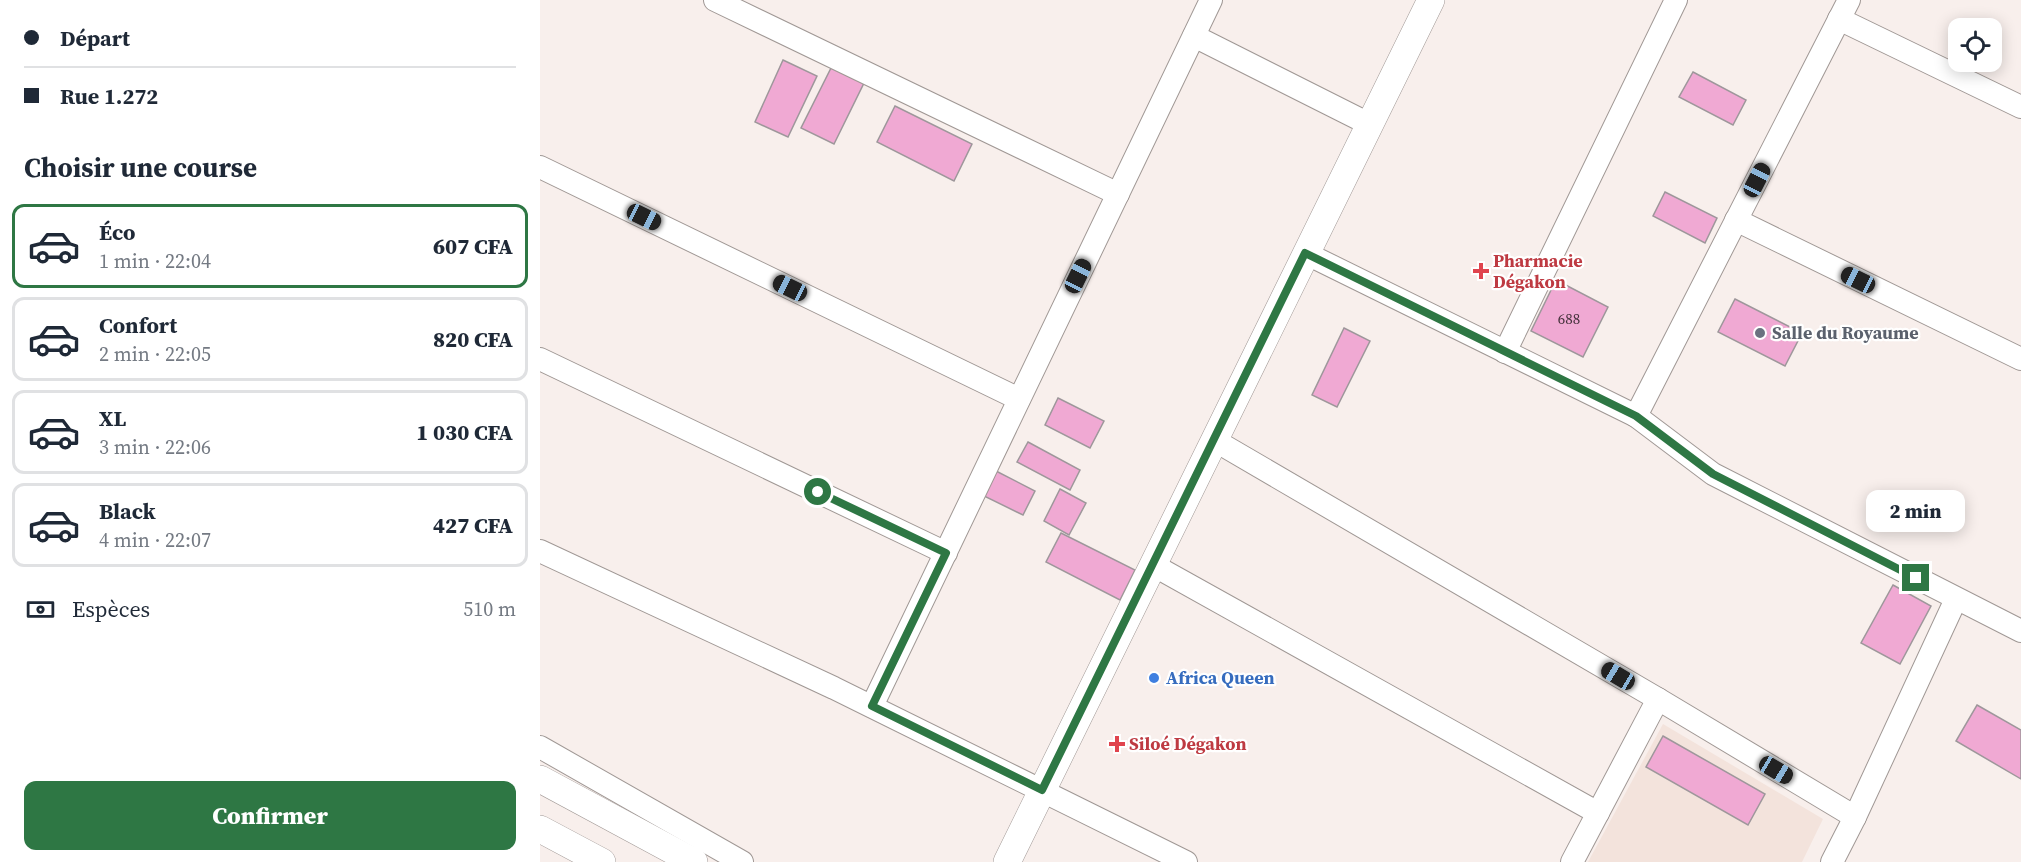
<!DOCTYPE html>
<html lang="fr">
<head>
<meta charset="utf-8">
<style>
	body { margin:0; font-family:"Source Serif 4",serif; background:#f2f2f3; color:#1f2937; height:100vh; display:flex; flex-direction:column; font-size:22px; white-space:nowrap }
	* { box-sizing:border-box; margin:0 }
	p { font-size:20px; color:#747a83 }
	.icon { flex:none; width:33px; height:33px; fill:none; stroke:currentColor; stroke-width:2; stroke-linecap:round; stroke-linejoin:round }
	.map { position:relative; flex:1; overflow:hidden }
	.sheet { display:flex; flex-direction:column; background:#fff; width:540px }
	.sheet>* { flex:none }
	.guide { display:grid; align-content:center; height:132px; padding:0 24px; background:#fff }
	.tools { position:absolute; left:1408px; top:18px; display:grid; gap:12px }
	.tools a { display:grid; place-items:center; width:54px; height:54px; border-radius:12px; background:#fff; box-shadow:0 3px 15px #0003; font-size:30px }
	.end { position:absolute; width:27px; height:27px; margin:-14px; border:8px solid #2e7744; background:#fff; box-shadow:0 0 0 3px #fff }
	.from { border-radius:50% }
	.bubble { position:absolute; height:42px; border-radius:12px; background:#fff; box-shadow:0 3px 15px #0003; font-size:20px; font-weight:800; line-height:42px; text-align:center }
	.car { position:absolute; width:18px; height:36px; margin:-18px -9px; border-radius:8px; box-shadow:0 0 4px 2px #0007; background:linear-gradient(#222 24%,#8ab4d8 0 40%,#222 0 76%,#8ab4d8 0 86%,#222 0) }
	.guide b { display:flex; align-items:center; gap:21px; height:57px; font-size:22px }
	.guide b+b { border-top:2px solid #e0e1e3 }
	.guide i { width:15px; height:15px; background:#1f2937 }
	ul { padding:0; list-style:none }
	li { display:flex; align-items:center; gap:18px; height:84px; margin:0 12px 9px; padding:0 12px; border:3px solid #e0e1e3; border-radius:12px }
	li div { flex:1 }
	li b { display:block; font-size:22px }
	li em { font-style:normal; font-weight:800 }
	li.selected { border-color:#2e7744 }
	li>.icon { width:54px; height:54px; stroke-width:1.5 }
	h2 { padding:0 24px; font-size:27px; line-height:72px }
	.pay { display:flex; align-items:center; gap:15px; height:66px; padding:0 24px; font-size:22px }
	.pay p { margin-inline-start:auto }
	.button { display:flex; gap:12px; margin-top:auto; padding:12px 24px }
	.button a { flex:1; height:69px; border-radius:12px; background:#2e7744; color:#fff; font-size:24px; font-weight:800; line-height:69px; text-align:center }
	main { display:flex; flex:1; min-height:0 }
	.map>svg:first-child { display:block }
	.built { fill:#f3e3dc }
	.building { fill:#f0a9d3; stroke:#9e979b; stroke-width:1.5 }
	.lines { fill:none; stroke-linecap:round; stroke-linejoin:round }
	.minor-casing { stroke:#a09895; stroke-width:24 }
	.tertiary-casing { stroke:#a09895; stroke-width:28 }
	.minor { stroke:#fff; stroke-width:22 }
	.tertiary { stroke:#fff; stroke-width:27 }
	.route { stroke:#2e7744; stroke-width:8 }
	.health-dot { fill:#e0444e; stroke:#fff; stroke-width:2 }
	.worship-dot { fill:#6b7280; stroke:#fff; stroke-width:2 }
	.shop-dot { fill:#3f7fe0; stroke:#fff; stroke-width:2 }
	.labels { text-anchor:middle; stroke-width:4.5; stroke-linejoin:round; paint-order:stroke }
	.number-label { font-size:15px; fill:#46323c }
	.health-label { font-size:18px; font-weight:bold; fill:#be3a42; stroke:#fff; text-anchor:start }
	.worship-label { font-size:18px; font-weight:bold; fill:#5b616d; stroke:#fff; text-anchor:start }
	.shop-label { font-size:18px; font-weight:bold; fill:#366cbe; stroke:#fff; text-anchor:start }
</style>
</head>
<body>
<main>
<section class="sheet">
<div class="guide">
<b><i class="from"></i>Départ</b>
<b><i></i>Rue 1.272</b>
</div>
<h2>Choisir une course</h2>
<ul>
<li class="selected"><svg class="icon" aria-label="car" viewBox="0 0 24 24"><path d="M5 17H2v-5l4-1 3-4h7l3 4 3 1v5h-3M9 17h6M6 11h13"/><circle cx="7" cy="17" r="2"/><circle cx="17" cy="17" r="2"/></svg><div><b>Éco</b><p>1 min · 22:04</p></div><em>607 CFA</em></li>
<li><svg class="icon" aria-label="car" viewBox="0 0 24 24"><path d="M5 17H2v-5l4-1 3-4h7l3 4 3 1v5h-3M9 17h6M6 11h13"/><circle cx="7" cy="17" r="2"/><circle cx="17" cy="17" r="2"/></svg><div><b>Confort</b><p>2 min · 22:05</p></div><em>820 CFA</em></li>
<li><svg class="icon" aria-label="car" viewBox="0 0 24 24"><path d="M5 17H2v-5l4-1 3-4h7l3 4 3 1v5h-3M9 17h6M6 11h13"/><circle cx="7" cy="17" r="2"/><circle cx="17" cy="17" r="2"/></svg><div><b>XL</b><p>3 min · 22:06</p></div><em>1 030 CFA</em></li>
<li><svg class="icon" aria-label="car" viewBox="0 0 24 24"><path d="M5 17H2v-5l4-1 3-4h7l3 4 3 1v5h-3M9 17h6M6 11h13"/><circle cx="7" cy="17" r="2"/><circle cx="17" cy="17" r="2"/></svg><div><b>Black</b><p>4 min · 22:07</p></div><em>427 CFA</em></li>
</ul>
<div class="pay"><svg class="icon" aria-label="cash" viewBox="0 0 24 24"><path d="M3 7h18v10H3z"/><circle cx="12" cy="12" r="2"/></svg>Espèces<p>510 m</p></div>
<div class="button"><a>Confirmer</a></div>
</section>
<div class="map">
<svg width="1481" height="862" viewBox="0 0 1481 862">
	<rect width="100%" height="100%" fill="#f8efec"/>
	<path class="built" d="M1123,724l160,95 -21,43h-214z"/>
	<g class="building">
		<path d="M243,60l34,16 -29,61 -33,-15z"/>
		<path d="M292,66l32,17 -30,61 -33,-16z"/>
		<path d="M1153,72l53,28 -13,25 -54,-28z"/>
		<path d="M355,106l77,38 -18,37 -77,-39z"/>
		<path d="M1125,192l52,26 -12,25 -52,-27z"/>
		<path d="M1016,280l52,27 -25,50 -52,-26z"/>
		<path d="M1195,299l67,34 -17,33 -67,-34z"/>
		<path d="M804,328l26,13 -33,66 -25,-12z"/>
		<path d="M518,398l46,23 -14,27 -45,-23z"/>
		<path d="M488,442l52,28 -10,20 -53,-28z"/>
		<path d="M456,471l39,20 -12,24 -39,-19z"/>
		<path d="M520,489l26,14 -17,32 -25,-14z"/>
		<path d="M521,533l74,37 -15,30 -74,-38z"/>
		<path d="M1353,585l38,21 -31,58 -39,-21z"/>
		<path d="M1437,705l44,25v49l-65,-38z"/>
		<path d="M1123,736l102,58 -17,31 -102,-58z"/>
	</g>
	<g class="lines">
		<defs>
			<g id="minor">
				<path d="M175,0l403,194"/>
				<path d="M1299,19l182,88"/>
				<path d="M654,36l175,88"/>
				<path d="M0,167l479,232"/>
				<path d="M1196,220l285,139"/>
				<path d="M765,253l331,163 77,58 308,157"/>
				<path d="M965,352l171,-352"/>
				<path d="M0,359l406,194"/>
				<path d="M1096,416l213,-416"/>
				<path d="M674,440l444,259 197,118"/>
				<path d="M0,551l294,137 352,174"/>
				<path d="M613,565l445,248"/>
				<path d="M332,706l339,-706"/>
				<path d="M0,747l202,115"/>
				<path d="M1032,862l86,-163"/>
				<path d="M1292,862l23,-45 101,-218"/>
			</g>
			<g id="tertiary">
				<path d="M0,779l154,83"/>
				<path d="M0,829l62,33"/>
				<path d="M467,862l424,-862"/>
			</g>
		</defs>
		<use href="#minor" class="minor-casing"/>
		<use href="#tertiary" class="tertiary-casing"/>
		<use href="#minor" class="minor"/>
		<use href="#tertiary" class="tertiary"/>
	</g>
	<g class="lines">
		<path class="route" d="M278,492l128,61 -74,153 170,84 263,-537 331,163 77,58 203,104"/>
	</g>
	<g class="health-dot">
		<path d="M938 262h6v6h6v6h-6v6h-6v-6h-6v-6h6z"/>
		<path d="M574 735h6v6h6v6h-6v6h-6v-6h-6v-6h6z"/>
	</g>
	<circle class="worship-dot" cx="1220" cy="333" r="6"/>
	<circle class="shop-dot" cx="614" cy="678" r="6"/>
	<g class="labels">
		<g class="number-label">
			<text x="1029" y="324">688</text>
		</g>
		<g class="health-label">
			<text x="953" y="267">Pharmacie<tspan x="953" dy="21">Dégakon</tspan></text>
			<text x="589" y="750">Siloé Dégakon</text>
		</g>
		<g class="worship-label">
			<text x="1232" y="339">Salle du Royaume</text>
		</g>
		<g class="shop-label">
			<text x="626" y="684">Africa Queen</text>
		</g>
	</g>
</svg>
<div class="tools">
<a><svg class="icon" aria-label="locate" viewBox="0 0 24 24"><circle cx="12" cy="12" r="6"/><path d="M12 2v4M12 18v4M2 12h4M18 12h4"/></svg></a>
</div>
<i class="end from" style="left:278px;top:492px"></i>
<i class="end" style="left:1376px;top:578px"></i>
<div class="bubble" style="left:1326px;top:490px;width:99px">2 min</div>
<i class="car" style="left:1217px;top:180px;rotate:27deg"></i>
<i class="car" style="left:104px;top:217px;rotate:116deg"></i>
<i class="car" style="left:538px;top:276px;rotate:26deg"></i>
<i class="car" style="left:1318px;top:280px;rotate:296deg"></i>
<i class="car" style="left:250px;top:288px;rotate:296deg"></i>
<i class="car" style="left:1078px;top:676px;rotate:301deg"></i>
<i class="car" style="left:1236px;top:770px;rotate:121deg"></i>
</div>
</main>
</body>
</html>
